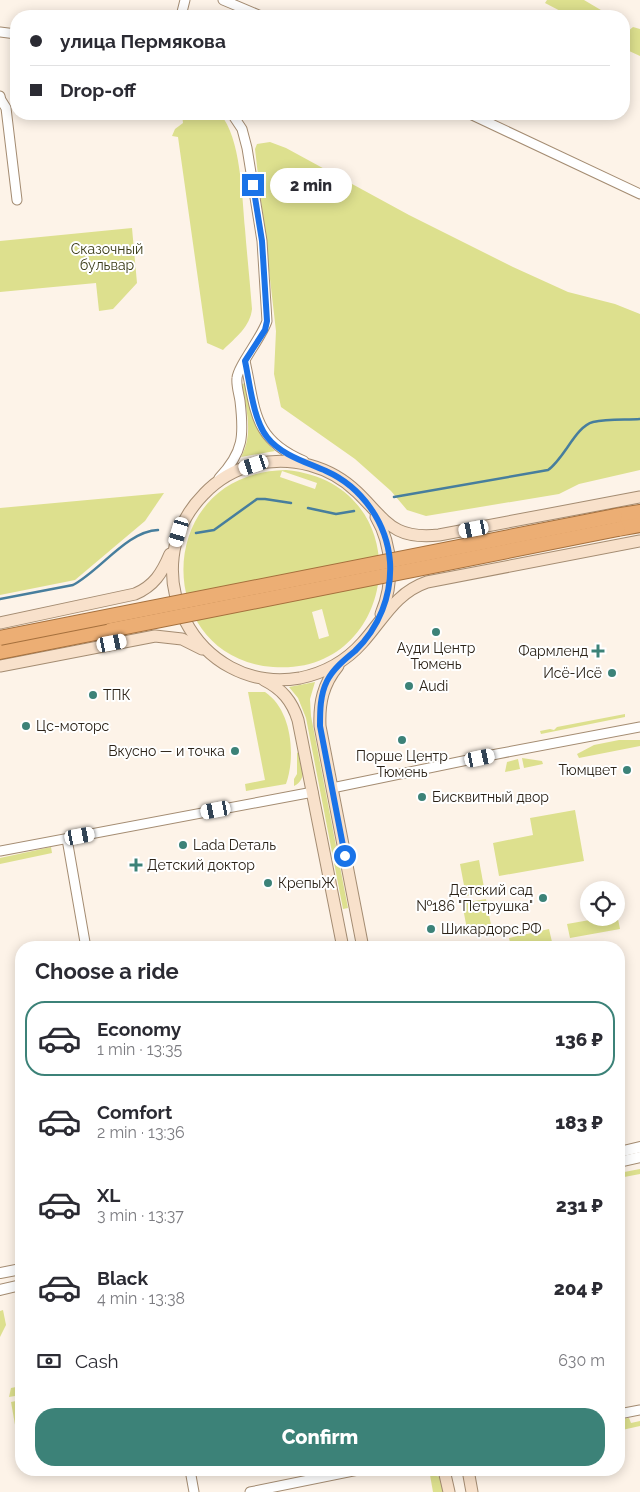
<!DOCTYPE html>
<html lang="en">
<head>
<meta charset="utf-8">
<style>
	body { margin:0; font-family:Raleway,sans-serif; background:#f2f2f3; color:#2b2b33; height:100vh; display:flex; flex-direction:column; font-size:19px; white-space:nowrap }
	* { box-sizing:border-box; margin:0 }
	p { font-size:16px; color:#7c7c81 }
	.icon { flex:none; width:28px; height:28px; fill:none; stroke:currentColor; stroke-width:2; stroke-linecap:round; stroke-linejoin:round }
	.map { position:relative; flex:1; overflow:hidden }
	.panel { position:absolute; left:15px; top:941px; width:610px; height:535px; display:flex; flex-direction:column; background:#fff; border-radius:20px; box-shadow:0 2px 12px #0003 }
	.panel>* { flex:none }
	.guide { position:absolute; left:10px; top:10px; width:620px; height:110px; border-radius:20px; box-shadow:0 2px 12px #0003; display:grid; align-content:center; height:110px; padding:0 20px; background:#fff }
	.tools { position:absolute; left:580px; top:881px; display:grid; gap:10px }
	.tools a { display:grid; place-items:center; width:45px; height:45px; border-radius:50%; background:#fff; box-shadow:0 2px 12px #0003; font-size:25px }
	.end { position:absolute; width:22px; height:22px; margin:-11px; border:6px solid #1a73e8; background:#fff; box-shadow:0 0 0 2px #fff }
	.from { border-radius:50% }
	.bubble { position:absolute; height:35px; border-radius:18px; background:#fff; box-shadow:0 2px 12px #0003; font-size:16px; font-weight:800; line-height:35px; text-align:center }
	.car { position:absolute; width:15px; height:30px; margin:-15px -8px; border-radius:6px; box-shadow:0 0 4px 1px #0007; background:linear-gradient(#fff 24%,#345 0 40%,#fff 0 76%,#345 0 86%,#fff 0) }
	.guide b { display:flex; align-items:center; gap:18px; height:48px; font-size:19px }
	.guide b+b { border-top:1px solid #e1e1e2 }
	.guide i { width:12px; height:12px; background:#2b2b33 }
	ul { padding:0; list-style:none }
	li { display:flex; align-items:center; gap:15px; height:75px; margin:0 10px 8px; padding:0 10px; border:2px solid transparent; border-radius:20px }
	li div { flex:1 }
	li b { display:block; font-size:19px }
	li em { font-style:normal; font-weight:800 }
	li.selected { border-color:#3c8278 }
	li>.icon { width:45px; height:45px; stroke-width:1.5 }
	h2 { padding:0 20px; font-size:22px; line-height:60px }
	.pay { display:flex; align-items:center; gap:12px; height:55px; padding:0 20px; font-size:19px }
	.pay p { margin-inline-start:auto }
	.cta { display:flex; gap:10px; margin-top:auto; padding:10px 20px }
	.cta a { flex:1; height:58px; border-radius:20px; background:#3c8278; color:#fff; font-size:20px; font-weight:800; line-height:58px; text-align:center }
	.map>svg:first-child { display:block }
	.green { fill:#dde08e; fill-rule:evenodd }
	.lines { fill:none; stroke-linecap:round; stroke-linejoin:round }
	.stream { stroke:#477e9d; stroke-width:2.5 }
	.minor-casing { stroke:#a48c72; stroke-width:11 }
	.tertiary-casing { stroke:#a48c72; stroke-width:12 }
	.secondary-casing { stroke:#a48c72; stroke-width:13 }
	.trunk-casing { stroke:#a5703d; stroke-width:16 }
	.minor { stroke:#fff; stroke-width:9 }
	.tertiary { stroke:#fff; stroke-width:10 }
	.secondary { stroke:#f8e1cb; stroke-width:11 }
	.trunk { stroke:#ecae74; stroke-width:14 }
	.trunk-bridge-casing { stroke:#a5703d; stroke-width:16; stroke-linecap:butt }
	.trunk-bridge { stroke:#ecae74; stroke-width:14 }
	.route { stroke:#1a73e8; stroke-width:6 }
	.poi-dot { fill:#3c8278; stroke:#fff; stroke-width:2 }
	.labels { text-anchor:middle; stroke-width:4; stroke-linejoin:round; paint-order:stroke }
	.park-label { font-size:14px; fill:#3a3b17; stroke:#fff }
	.poi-label { font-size:14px; fill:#2b2217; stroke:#fff; text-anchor:start }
</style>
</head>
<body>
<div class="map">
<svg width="640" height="1492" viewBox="0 0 640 1492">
	<rect width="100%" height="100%" fill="#fdf3e8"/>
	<g class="green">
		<path d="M547,0h37l27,16h-41l-25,-13z"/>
		<path d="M633,27l7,2v27l-13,-6v-4l-3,-2v-13l3,1z"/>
		<path d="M182,114h38c21,23 22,83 25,115 2,26 5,53 7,80 -2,18 -16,28 -29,41l-16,-7 -29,-206 -6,-1 3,-7 8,-6z"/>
		<path d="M270,142l16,6 123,67 104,52 55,25 47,12 25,10v156l-61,14 -20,10 -133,22 -19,-6 -16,-19 -36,-32 -74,-52 -7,-33 2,-43 -21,-182 2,-5z"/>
		<path d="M132,228l5,55 -24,26 -14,2 -3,-28 -96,9v-51z"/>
		<path d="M245,383c6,29 7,47 30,68l-34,6c13,-24 5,-48 1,-73z"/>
		<path d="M286,470c137,13 115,207 -13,197 -122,-9 -121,-195 13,-197zM282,471l35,12 -2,6 -35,-12zM322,609l7,27 -10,3 -7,-27z"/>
		<path d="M164,493l-19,28 -70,59 -75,15v-87z"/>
		<path d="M315,682l-5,17 1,17 37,192 -5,1 -37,-191 -8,-20 -9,-11z"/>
		<path d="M248,692h17c27,18 31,64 21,92l-40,7 -1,-7 20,-4z"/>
		<path d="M625,714v3l-84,17 -1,-3 10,-2 4,1 3,-3z"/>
		<path d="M619,740h21v6l-61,12 -2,-4 17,-9z"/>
		<path d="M299,752c3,13 9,27 -5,34v-7l3,-5v-21z"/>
		<path d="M522,758l20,3 1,3 -19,4z"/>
		<path d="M518,759l2,10 -15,3 2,-10z"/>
		<path d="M575,810l9,51 -85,15 -6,-33 40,-8 -3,-17z"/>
		<path d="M51,847l1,6 -52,11v-6z"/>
		<path d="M479,860l6,33 -19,3 -6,-32z"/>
		<path d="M486,899l5,26 -24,4 -5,-26z"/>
		<path d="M617,914l3,15 -50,9 -3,-14 34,-6h15z"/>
		<path d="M549,929l3,13 -28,5h-13l-2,-9z"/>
		<path d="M640,1169v5l-21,4v-5z"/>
		<path d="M3,1310l3,15 -6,12v-26z"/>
		<path d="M21,1386v9l-12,2 2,-9z"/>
		<path d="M21,1400v30l-4,6 -6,-34z"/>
		<path d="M629,1418l2,5 9,-2v5l-18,4 -2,-11z"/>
		<path d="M430,1475l12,2 3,15h-12z"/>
	</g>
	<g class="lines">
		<g class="stream">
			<path d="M394,497l154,-27c16,-11 28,-44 45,-48 15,-3 32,-2 47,-3"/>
			<path d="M308,508l28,6 18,-3"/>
			<path d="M196,533l18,-3 43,-31h8l26,4"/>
			<path d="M0,599l73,-14c27,-14 54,-54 85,-55"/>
		</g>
		<defs>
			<g id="minor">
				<path d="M223,0l38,16"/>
				<path d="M181,16l4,-16"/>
				<path d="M0,32l16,2"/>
				<path d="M0,96l1,4 5,8 11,92"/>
				<path d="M470,114l170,80"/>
				<path d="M245,361c11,49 7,78 59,100"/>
				<path d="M219,478c25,-26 25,-43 21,-77 -1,-7 -4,-16 -3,-23 1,-12 25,-41 30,-57l-5,-80 -15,-93 -5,-19 -10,-15"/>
				<path d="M332,788l165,-34 143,-27"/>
				<path d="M67,839l19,109"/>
				<path d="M0,851l313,-59"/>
				<path d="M619,1414l21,-4"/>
				<path d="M190,1470l4,22"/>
				<path d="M250,1492l108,-22"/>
			</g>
			<g id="tertiary">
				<path d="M619,1152l21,-5"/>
				<path d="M619,1162l21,-5"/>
				<path d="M0,1273l21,-4"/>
				<path d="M0,1290l21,-5"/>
			</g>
			<g id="secondary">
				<path d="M640,497l-201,38c-47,5 -53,-15 -82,-43 -27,-26 -65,-36 -101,-28 -20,5 -38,15 -52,30 -74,75 -8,202 96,184 24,-5 46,-17 62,-35 21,-23 33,-50 65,-61l213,-41"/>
				<path d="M376,517c17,29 18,66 5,97"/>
				<path d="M0,623l135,-29c19,-8 27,-21 35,-40"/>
				<path d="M0,666l155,-30 27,3 20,10"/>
				<path d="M338,666c-15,18 -19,37 -18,60l43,222"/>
				<path d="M264,680c18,9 28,21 34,40l45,228"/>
				<path d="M444,1470l5,22"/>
				<path d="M468,1470l4,22"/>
			</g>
			<g id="trunk">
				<path d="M615,516l25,-4"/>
				<path d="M618,529l22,-4"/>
				<path d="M0,652l111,-22"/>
			</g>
		</defs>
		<use href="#minor" class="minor-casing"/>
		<use href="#tertiary" class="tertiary-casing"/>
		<use href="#secondary" class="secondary-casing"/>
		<use href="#trunk" class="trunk-casing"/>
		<use href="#minor" class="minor"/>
		<use href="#tertiary" class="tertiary"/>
		<use href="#secondary" class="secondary"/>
		<use href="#trunk" class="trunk"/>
		<defs>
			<g id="trunk-bridge">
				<path d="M111,630l507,-101"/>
				<path d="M0,638l615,-122"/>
			</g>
		</defs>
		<use href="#trunk-bridge" class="trunk-bridge-casing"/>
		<use href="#trunk-bridge" class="trunk-bridge"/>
	</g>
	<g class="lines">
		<path class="route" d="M253,185l9,56 5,80 -2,9 -20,31c5,23 8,58 22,76 14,18 39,25 59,34 36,16 61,52 64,91 2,33 -11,66 -35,89 -11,9 -22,18 -28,30 -7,14 -7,30 -7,45l25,130"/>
	</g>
	<g class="poi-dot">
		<circle cx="436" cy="632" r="5"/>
		<path d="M595.5 643.5h5v5h5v5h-5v5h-5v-5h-5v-5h5z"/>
		<circle cx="612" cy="673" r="5"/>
		<circle cx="409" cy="686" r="5"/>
		<circle cx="93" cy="695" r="5"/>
		<circle cx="26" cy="726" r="5"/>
		<circle cx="402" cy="740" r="5"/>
		<circle cx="235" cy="751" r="5"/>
		<circle cx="627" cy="770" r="5"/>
		<circle cx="422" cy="797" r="5"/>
		<circle cx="183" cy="845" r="5"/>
		<path d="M133.5 857.5h5v5h5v5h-5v5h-5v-5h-5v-5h5z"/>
		<circle cx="268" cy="883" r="5"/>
		<circle cx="543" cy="898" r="5"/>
		<circle cx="431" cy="929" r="5"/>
	</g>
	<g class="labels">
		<g class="park-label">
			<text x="107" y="254">Сказочный<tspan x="107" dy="16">бульвар</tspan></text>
		</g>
		<g class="poi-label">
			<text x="436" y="653" text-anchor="middle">Ауди Центр<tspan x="436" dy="16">Тюмень</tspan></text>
			<text x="588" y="656" text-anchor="end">Фармленд</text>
			<text x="602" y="678" text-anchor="end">Исё-Исё</text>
			<text x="419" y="691">Audi</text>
			<text x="103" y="700">ТПК</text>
			<text x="36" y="731">Цс-моторс</text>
			<text x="225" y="756" text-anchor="end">Вкусно — и точка</text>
			<text x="402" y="761" text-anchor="middle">Порше Центр<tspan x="402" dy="16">Тюмень</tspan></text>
			<text x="617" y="775" text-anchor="end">Тюмцвет</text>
			<text x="432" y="802">Бисквитный двор</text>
			<text x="193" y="850">Lada Dеталь</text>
			<text x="147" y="870">Детский доктор</text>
			<text x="278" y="888">КрепыЖ</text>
			<text x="533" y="895" text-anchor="end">Детский сад<tspan x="533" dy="16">№186 "Петрушка"</tspan></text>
			<text x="441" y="934">Шикардорс.РФ</text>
		</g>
	</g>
</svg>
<div class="tools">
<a><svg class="icon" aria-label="locate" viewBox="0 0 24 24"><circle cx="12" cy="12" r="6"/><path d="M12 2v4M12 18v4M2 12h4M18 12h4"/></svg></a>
</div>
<i class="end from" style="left:345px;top:856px"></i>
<i class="end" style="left:253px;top:185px"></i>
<div class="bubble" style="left:270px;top:168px;width:82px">2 min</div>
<i class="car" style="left:254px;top:465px;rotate:252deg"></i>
<i class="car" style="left:474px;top:529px;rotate:259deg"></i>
<i class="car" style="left:179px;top:532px;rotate:197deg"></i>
<i class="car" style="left:112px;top:643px;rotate:79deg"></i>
<i class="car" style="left:480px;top:758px;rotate:78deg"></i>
<i class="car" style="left:216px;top:810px;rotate:259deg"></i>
<i class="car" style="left:80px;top:836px;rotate:80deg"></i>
<div class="guide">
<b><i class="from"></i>улица Пермякова</b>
<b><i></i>Drop-off</b>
</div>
<section class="panel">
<h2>Choose a ride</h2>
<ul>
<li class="selected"><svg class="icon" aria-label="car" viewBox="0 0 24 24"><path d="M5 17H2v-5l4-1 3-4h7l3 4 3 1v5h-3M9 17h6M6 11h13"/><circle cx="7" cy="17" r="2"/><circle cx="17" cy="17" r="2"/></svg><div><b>Economy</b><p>1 min · 13:35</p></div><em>136 ₽</em></li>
<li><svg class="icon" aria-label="car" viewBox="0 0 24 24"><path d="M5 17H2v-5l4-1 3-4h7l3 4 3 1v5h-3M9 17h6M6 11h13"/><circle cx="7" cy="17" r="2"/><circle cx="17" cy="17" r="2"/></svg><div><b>Comfort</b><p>2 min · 13:36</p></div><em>183 ₽</em></li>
<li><svg class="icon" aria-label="car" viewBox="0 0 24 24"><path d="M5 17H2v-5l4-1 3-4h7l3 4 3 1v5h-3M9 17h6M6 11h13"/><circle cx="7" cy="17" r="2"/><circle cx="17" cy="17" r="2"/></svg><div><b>XL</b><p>3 min · 13:37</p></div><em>231 ₽</em></li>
<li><svg class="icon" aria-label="car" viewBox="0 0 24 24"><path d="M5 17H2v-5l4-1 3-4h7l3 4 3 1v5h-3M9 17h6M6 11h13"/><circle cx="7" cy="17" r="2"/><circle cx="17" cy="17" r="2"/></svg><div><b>Black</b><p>4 min · 13:38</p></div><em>204 ₽</em></li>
</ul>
<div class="pay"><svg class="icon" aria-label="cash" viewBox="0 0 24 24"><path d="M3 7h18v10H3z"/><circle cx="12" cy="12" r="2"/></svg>Cash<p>630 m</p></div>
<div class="cta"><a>Confirm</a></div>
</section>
</div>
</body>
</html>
